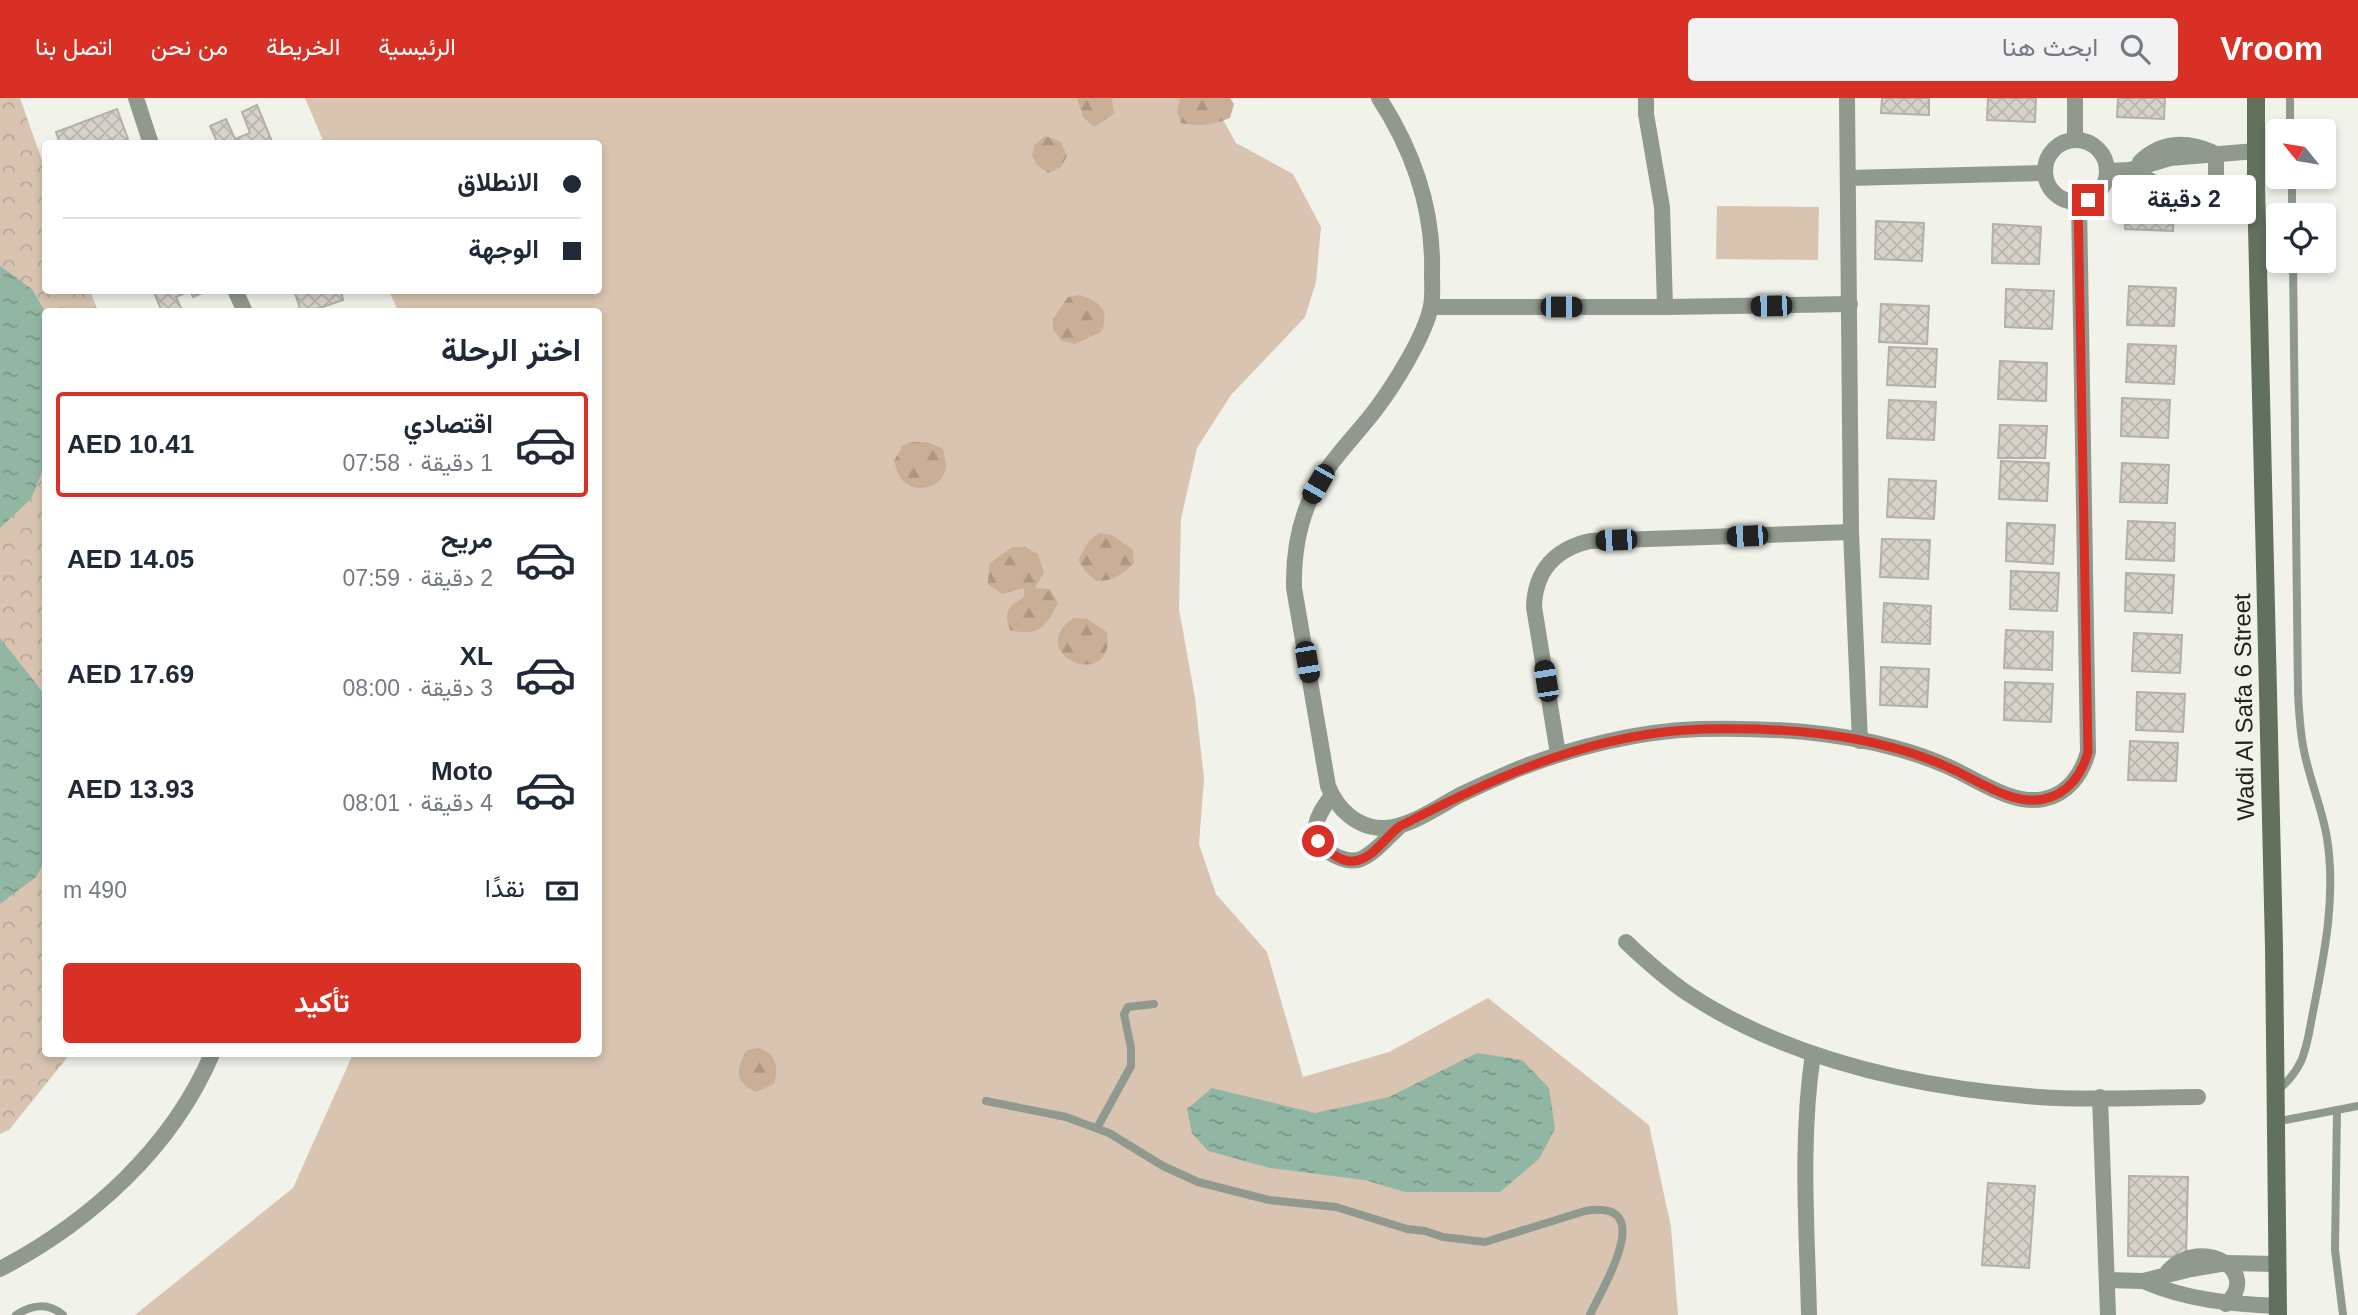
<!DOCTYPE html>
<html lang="ar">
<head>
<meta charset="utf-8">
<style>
	body { margin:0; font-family:Helvetica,Vazirmatn,sans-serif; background:#f2f2f3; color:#1f2937; direction:rtl; height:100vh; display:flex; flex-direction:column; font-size:26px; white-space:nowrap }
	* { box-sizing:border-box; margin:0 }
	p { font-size:23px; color:#747a83 }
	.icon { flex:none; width:38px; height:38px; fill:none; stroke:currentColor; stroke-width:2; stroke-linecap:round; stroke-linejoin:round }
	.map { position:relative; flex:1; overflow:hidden; direction:ltr }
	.sheet { position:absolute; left:42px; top:210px; width:560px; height:749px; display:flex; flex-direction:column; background:#fff; border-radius:7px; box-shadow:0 4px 10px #0003; direction:rtl }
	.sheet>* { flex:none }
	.guide { position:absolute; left:42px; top:42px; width:560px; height:154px; border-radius:7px; box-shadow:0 4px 10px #0003; direction:rtl; display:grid; align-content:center; height:154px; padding:0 21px; background:#fff }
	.needle { width:46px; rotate:300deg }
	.fabs { position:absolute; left:2266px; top:21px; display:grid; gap:14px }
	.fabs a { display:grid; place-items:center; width:70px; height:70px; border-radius:7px; background:#fff; box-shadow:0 4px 10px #0003; font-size:35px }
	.end { position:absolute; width:32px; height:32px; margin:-16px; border:9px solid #d93025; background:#fff; box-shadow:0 0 0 4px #fff }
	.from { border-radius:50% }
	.bubble { position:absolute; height:49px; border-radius:7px; background:#fff; box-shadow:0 4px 10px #0003; font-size:23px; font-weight:700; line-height:49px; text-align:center; direction:rtl }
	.car { position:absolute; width:21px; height:42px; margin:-21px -10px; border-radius:9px; box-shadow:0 0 5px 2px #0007; background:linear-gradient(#222 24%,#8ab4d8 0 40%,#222 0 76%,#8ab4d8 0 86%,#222 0) }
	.guide b { display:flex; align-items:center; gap:24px; height:66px; font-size:26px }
	.guide b+b { border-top:2px solid #e0e1e3 }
	.guide i { width:18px; height:18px; background:#1f2937 }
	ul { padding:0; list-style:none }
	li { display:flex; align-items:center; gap:21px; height:105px; margin:0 14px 10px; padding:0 7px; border:4px solid transparent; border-radius:7px }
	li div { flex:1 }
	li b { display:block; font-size:26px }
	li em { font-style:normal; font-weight:700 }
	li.active { border-color:#d93025 }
	li>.icon { width:63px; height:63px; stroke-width:1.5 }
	h2 { padding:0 21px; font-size:32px; line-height:84px }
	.pay { display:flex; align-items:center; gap:18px; height:77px; padding:0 21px; font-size:26px }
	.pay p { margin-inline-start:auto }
	.button { display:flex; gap:14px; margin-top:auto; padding:14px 21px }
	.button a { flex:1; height:80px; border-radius:7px; background:#d93025; color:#fff; font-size:28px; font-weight:700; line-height:80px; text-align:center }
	header { display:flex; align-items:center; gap:42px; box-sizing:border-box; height:98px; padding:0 35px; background:#d93025; color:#fff }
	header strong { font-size:33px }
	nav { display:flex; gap:38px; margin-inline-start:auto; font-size:24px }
	.search { width:490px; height:63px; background:#f2f2f3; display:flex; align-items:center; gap:18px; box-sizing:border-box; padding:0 24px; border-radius:7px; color:#747a83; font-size:26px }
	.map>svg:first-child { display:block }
	.green { fill:#d8c4b0 }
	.forest { fill:url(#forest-firs) }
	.park { fill:url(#park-crowns) }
	.water { fill:url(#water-ripples) }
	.building { fill:url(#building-cross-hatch); stroke:#b3b0a8; stroke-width:2 }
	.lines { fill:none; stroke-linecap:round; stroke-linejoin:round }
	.lane { stroke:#90998d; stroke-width:8 }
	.street { stroke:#90998d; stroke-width:16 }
	.secondary { stroke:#62705e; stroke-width:18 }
	.route { stroke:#d93025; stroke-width:9 }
	.labels { text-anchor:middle; stroke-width:5; stroke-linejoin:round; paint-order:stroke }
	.street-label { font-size:24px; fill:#22231f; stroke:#f1f2e9 }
</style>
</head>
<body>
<header>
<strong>Vroom</strong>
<div class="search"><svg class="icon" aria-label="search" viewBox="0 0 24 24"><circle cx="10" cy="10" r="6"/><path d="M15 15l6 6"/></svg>ابحث هنا</div>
<nav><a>الرئيسية</a><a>الخريطة</a><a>من نحن</a><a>اتصل بنا</a></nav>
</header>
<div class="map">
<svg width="2358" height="1217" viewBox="0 0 2358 1217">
	<defs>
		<pattern id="forest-firs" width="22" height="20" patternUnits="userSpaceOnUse" patternTransform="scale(1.75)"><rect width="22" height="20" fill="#caaf96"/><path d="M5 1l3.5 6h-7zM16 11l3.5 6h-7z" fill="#ad9681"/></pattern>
		<pattern id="park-crowns" width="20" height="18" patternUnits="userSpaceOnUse" patternTransform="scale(1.75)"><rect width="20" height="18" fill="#d8c4b0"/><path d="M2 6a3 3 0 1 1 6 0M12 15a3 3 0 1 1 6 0" fill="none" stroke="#b9a897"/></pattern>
		<pattern id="water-ripples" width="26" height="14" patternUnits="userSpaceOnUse" patternTransform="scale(1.75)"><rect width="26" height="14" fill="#92b6a4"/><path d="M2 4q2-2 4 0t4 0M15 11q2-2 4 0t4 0" fill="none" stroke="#779485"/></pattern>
		<pattern id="building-cross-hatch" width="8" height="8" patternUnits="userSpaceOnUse" patternTransform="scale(1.75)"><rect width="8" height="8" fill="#d7d3ca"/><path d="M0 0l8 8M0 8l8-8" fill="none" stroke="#b8b5ad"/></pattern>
	</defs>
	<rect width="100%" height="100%" fill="#f1f2e9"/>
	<g class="green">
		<path d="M305,0h906l25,45 57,31 28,53 -5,55 -11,35 -74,78 -34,53 -16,71 -2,90 16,89 9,81 -5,65 17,50 51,58 36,125 86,-25 99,-54 161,127 22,102 7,88h-1543l158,-127 60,-134h245v-742l-200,-1 -9,-20 209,-1v-146l-274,-1z"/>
		<path d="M1717,108l102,1 -1,53 -102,-1z"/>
	</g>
	<g class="forest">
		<path d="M1077,0h35l2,16 -20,13 -11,-10z"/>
		<path d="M1180,0h50l4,6 -4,14c-17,7 -31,9 -49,5l-4,-12z"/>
		<path d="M1045,38l16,6 6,14 -6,11 -13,6 -11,-8 -5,-10 2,-10z"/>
		<path d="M1080,197c20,7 31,15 21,37l-26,12 -13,-3 -9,-11v-11l15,-22z"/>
		<path d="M912,344h16l15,7c1,5 3,12 3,17 -2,23 -34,30 -46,11 -3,-4 -4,-11 -6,-16l9,-16z"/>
		<path d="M1099,435l13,2 21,15 1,13c-12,12 -21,18 -38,18l-11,-10 -7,-11 11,-19z"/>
		<path d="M1012,449h13l13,7 6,19 -9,15 15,1 8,14c-12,24 -20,34 -48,27 -7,-20 -2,-22 14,-33v-9l-22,6 -14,-10 1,-20z"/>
		<path d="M1073,520l14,1 20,13c9,62 -85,23 -34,-14z"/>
		<path d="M759,950c17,6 20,19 15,36l-18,8c-23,-10 -20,-24 -9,-42z"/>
	</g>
	<path class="park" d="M0,0h20l25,71 1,121 44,1 8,20 -52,1v742h24l-61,76 -9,4z"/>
	<g class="water">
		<path d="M0,168l32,23 14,24 -1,152 -14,34 -31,29z"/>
		<path d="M0,540l45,57v166l-9,16 -36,27z"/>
		<path d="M1477,955l45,7 27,28 6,41 -16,30 -39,33h-95l-40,-12 -95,-12 -62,-17 -16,-18 -5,-24 25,-21 103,25 74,-16z"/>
	</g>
	<g class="building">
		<path d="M1882,0h47v17l-48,-2z"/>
		<path d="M1988,0h48l-1,24 -48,-2z"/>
		<path d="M2118,0h47l-1,21 -47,-2z"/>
		<path d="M257,7l16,39h-55l-8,-18 16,-7 9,20 15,-6 -8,-21z"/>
		<path d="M117,11l11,30 -11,5h-6l-1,-4 -9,4h-41l-4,-12z"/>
		<path d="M2127,93l47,2 -1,38 -48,-2z"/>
		<path d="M1876,123l48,2 -2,38 -47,-2z"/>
		<path d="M1993,126l48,3 -2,37 -47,-1z"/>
		<path d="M2129,188l47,2 -2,38 -47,-1z"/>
		<path d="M2006,191l48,2 -2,38 -47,-2z"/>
		<path d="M153,192h53l1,1 -14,6 -3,-6 -14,6 6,13 -20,2z"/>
		<path d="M294,192h47l2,10 -35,12h-7z"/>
		<path d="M1881,206l48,2 -2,38 -48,-2z"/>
		<path d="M2128,246l48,2 -2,38 -48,-2z"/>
		<path d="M1889,249l48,2 -2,38 -48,-2z"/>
		<path d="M2000,263l47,2 -1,38 -48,-2z"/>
		<path d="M2122,300l48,2 -2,38 -47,-2z"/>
		<path d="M1889,302l47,2 -2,38 -47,-2z"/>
		<path d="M2000,327l47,1 -2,32h-47z"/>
		<path d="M2001,363l48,2 -2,38 -48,-2z"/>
		<path d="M2122,365l47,2 -2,38 -47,-1z"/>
		<path d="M1889,381l47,2 -2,38 -47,-2z"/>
		<path d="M2128,423l47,2 -1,38 -48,-2z"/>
		<path d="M2007,425l48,2 -2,39 -47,-3z"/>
		<path d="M1882,441l48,1 -2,39 -48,-2z"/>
		<path d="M2011,473l48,2 -2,38 -47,-2z"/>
		<path d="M2126,475l48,2 -2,38 -47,-2z"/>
		<path d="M1884,505l47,3 -1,38 -48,-2z"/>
		<path d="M2006,532l47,2 -1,38 -48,-2z"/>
		<path d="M2134,535l48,2 -2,38 -48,-2z"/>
		<path d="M1881,569l48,2 -2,38 -47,-2z"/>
		<path d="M2005,584l48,2 -2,38 -47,-2z"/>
		<path d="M2137,594l48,2 -2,38 -47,-2z"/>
		<path d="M2130,643l48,2 -2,38 -48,-1z"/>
		<path d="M2129,1078l59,1 -2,80 -58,-1z"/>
		<path d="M1988,1085l47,3 -6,82 -47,-3z"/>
	</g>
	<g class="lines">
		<g class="lane">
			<path d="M2290,0v33"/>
			<path d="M2292,79v38"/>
			<path d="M2276,994c32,-27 30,-47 38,-85 11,-56 22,-111 13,-169 -5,-30 -17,-57 -23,-87 -4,-19 -5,-39 -6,-58l-5,-432"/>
			<path d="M986,1003l80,16 43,16 54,33 35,16 71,18 67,7 71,22 18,2 18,6 42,5 100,-31c74,-13 18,75 5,104"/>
			<path d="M2337,1012l-2,140 8,65"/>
			<path d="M2275,1024l83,-16"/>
			<path d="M1097,1030l34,-62v-18l-7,-34 4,-7 26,-3"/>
			<path d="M16,1217c15,-10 32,-13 47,0"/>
		</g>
		<g class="street">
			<path d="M136,0l15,46"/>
			<path d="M1379,0c35,54 55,111 53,176 0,10 1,22 -1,32 -6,30 -37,79 -55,103 -15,20 -33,38 -48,59 -26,36 -35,77 -34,120l34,198c9,23 29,42 55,42 24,1 56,-22 77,-33 19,-9 39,-18 58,-26 56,-22 121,-38 181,-40 83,-2 174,4 250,38 27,12 64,39 95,32 24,-5 38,-25 44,-47l-9,-550"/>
			<path d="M1646,0v16l16,93 3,100"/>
			<path d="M1847,0l4,434 9,209"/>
			<path d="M2075,0v41"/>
			<circle cx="2076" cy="73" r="31"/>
			<path d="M2216,56v33"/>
			<path d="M2140,64c22,-21 46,-21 72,-10"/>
			<path d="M2130,72l25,13 13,4 88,-3"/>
			<path d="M2108,73l22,-1 40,-12 86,-7"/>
			<path d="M1848,80l197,-5"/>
			<path d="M235,192l10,22"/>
			<path d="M1431,209h234l185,-3"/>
			<path d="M1558,656l-24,-147c1,-36 21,-58 56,-66l261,-9"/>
			<path d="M1332,697c-6,9 -14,19 -16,30 -5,21 27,41 45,34 14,-6 27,-22 38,-32"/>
			<path d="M1626,844c19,18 39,36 61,51 103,68 231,95 352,104 52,4 106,0 159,0"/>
			<path d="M2100,999l8,218"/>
			<path d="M0,1171c90,-47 172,-121 212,-215"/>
			<path d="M2168,1173c35,-36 94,1 58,33"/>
			<path d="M2107,1182l36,1 48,-12 35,-6 51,1"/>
			<path d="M2143,1183c44,19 87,23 135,25"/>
			<path d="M1809,1217c-2,-87 -9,-175 4,-261"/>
		</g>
		<path class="secondary" d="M2256,0v86l18,763 4,368"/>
	</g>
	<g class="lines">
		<path class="route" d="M1318,743c8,9 23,22 36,20 19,-2 31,-24 46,-35 4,-2 9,-4 14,-7 91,-47 186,-87 291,-90 80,-2 171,5 245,39 27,12 63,38 94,31 24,-5 38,-25 44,-47l-10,-550 10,-2"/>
	</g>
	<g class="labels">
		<g class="street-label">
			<text transform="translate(2244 609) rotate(-91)" y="8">Wadi Al Safa 6 Street</text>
		</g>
	</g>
</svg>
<div class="fabs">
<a><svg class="needle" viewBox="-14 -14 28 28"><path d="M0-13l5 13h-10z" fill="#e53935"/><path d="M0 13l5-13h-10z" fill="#747a83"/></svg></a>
<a><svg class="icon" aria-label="locate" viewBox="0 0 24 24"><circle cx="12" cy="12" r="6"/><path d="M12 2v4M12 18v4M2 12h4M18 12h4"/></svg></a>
</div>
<i class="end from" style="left:1318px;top:743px"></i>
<i class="end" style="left:2088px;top:102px"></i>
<div class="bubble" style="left:2112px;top:77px;width:144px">2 دقيقة</div>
<i class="car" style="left:1771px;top:208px;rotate:269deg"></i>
<i class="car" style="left:1561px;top:209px;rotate:90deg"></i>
<i class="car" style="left:1318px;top:386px;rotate:210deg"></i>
<i class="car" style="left:1747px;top:438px;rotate:268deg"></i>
<i class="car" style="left:1616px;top:442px;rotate:268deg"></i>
<i class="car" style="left:1307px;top:564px;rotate:170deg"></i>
<i class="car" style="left:1546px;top:583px;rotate:351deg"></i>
<div class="guide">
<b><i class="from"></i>الانطلاق</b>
<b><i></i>الوجهة</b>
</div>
<section class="sheet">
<h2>اختر الرحلة</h2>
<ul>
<li class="active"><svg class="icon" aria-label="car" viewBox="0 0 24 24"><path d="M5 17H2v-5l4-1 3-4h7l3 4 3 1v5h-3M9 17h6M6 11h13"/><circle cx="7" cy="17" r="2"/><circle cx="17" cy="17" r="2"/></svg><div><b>اقتصادي</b><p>1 دقيقة · 07:58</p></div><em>AED 10.41</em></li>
<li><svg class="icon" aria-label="car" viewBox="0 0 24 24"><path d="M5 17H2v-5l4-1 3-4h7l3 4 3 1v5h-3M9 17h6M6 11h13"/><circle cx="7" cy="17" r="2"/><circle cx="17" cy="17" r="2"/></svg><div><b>مريح</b><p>2 دقيقة · 07:59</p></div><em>AED 14.05</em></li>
<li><svg class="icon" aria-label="car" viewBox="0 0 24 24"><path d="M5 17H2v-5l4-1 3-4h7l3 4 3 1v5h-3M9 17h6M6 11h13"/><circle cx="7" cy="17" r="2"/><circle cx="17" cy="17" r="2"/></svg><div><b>XL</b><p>3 دقيقة · 08:00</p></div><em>AED 17.69</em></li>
<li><svg class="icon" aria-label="car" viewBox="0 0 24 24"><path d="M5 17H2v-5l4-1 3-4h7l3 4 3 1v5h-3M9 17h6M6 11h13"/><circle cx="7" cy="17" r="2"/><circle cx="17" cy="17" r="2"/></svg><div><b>Moto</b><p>4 دقيقة · 08:01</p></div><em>AED 13.93</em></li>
</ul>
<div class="pay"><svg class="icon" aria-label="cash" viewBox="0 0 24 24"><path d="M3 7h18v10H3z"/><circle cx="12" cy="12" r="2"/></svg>نقدًا<p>490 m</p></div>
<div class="button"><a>تأكيد</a></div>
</section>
</div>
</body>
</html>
